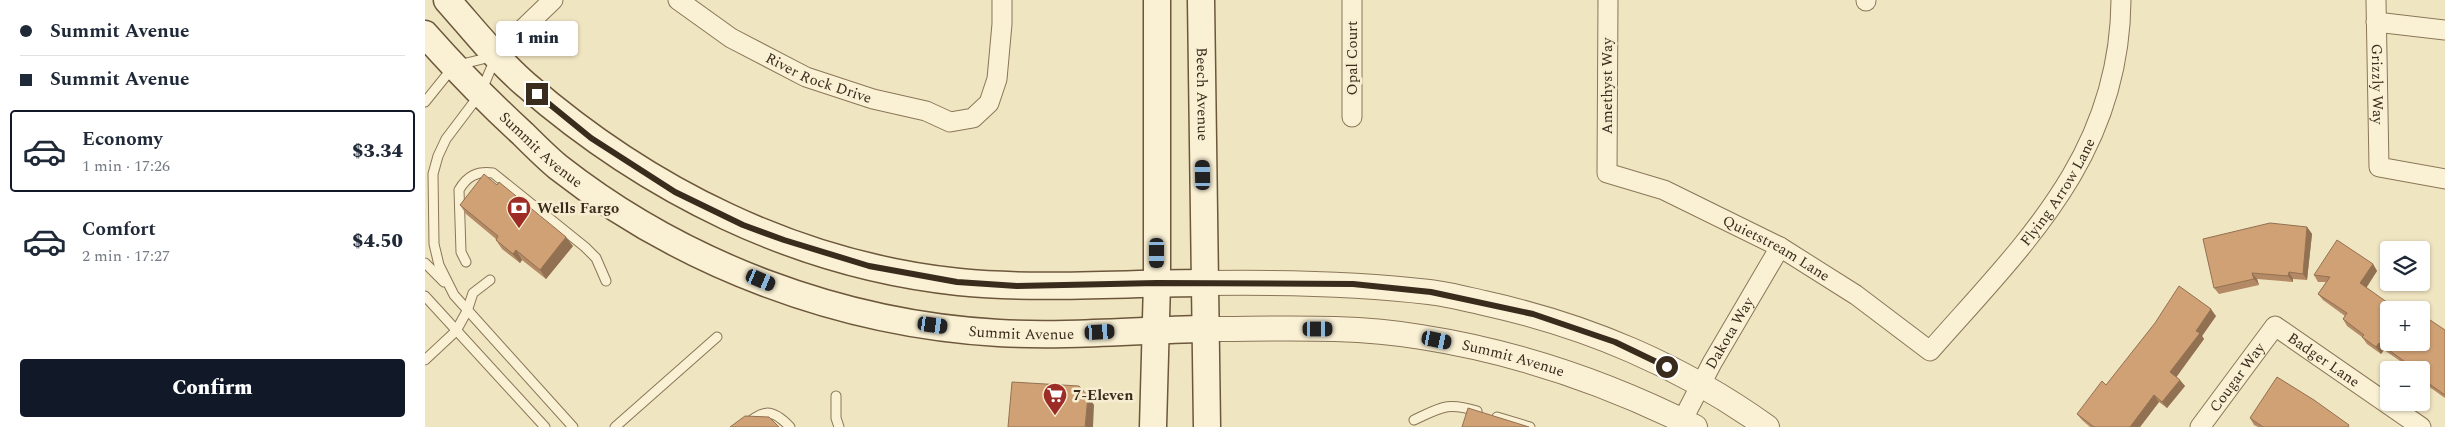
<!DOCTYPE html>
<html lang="en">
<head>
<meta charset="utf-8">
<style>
	body { margin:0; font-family:Spectral,serif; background:#f6f6f7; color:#1f2937; height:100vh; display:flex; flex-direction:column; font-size:19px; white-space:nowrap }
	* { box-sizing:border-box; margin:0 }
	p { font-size:16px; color:#747a83 }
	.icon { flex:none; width:28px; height:28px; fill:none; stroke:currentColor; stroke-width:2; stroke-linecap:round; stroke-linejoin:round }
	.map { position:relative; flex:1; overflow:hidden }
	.sheet { display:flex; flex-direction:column; background:#fff; width:425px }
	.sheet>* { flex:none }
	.hud { display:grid; align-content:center; height:110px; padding:0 20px; background:#fff }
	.buttons { position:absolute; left:1955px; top:241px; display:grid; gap:10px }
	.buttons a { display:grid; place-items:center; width:50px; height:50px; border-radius:5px; background:#fff; box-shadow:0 1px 4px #0004; font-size:25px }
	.end { position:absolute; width:22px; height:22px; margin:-11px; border:6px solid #392c1d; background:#fff; box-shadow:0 0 0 2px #fff }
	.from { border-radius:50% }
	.bubble { position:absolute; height:35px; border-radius:5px; background:#fff; box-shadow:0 1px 4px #0004; font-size:16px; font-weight:800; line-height:35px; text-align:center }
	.car { position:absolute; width:15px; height:30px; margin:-15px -8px; border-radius:6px; box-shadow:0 0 4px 1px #0007; background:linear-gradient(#222 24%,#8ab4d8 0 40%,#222 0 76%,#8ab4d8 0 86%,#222 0) }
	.hud b { display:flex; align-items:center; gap:18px; height:48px; font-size:19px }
	.hud b+b { border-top:1px solid #e0e1e3 }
	.hud i { width:12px; height:12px; background:#1f2937 }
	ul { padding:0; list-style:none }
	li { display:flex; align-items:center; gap:15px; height:82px; margin:0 10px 8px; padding:0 10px; border:2px solid transparent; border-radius:5px }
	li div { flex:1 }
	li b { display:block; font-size:19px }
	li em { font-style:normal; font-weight:800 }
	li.on { border-color:#111827 }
	li>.icon { width:45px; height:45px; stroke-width:1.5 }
	.button { display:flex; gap:10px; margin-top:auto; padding:10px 20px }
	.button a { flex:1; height:58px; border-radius:5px; background:#111827; color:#fff; font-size:20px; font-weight:800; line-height:58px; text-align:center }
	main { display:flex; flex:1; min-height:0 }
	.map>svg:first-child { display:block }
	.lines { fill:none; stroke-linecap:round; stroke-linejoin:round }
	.service-casing { stroke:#8a7658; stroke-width:11 }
	.minor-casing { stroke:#8a7658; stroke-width:21 }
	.tertiary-casing { stroke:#8a7658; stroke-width:26 }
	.secondary-casing { stroke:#6c573b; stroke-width:29 }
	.service { stroke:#faf1d5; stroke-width:9 }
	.minor { stroke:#faf1d5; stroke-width:19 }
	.tertiary { stroke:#faf1d5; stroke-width:24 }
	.secondary { stroke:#faf1d5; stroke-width:26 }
	.wall { fill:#b38a65 }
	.shaded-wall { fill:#927152 }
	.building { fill:#d0a175; stroke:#927152 }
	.route { stroke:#392c1d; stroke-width:6 }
	.labels { text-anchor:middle; stroke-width:5; stroke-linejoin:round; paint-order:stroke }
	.street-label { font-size:15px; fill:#392c1d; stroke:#f7eed1 }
	.poi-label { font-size:15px; font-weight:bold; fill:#392c1d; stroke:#f7eed1; text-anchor:start }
</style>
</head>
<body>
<main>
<section class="sheet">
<div class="hud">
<b><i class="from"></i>Summit Avenue</b>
<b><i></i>Summit Avenue</b>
</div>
<ul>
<li class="on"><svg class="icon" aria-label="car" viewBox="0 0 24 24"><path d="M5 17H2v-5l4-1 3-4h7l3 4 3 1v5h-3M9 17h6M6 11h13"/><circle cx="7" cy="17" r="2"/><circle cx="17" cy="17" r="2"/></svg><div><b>Economy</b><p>1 min · 17:26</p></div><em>$3.34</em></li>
<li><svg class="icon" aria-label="car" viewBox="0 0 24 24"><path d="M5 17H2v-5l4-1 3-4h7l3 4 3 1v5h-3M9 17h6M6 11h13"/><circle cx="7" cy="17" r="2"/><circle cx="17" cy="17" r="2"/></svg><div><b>Comfort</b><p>2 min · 17:27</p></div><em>$4.50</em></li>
</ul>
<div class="button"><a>Confirm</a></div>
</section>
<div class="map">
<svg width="2020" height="427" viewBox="0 0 2020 427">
	<rect width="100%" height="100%" fill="#f0e5c1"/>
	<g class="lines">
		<defs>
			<g id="service">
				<path d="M70,59l-15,35 -34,45 -8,17 -5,18 1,70 5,21 15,30 119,132"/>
				<path d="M0,102l29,-36 37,-9"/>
				<path d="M41,262l-5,-10 -2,-62c8,-14 18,-19 34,-17l92,74 11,11 10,23"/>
				<path d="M0,263l19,19"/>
				<path d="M0,296l120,131"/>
				<path d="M0,360l31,-29 11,-20 6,-18 17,-13"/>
				<path d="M411,396v22l3,9"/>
				<path d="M1072,417l33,10"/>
				<path d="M989,420c28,-13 33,-18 63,-9"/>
				<path d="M190,427l102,-90"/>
				<path d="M318,427c19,-17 28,-20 47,0"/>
			</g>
			<g id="minor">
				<path id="s1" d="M253,0l53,38 75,39 67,22 53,12 24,11 23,-4 16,-15 8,-24 5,-55v-24"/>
				<path d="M927,0v117"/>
				<path id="s2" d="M1183,0l-1,173 57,17 116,57 76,48 74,56c94,-107 190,-196 191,-351"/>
				<path id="s3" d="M1951,0l3,167 66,12"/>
				<path d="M1441,1v-1"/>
				<path d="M1951,22l69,8"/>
				<path d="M71,55l57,-55"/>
				<path id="s4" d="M1257,421l30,-58 68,-116"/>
				<path id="s5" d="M1775,427l75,-101 146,101"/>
			</g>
			<g id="tertiary">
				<path d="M780,283c75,-1 149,0 224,9 18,2 37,7 55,11 104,23 196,62 283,124"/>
				<path id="s6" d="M780,329c72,0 145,-4 216,8 96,15 187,46 274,90"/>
			</g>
			<g id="secondary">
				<path d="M22,0c25,28 49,59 78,84 122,106 271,181 434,198 82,8 164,1 246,1"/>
				<path id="s7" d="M776,0l6,427"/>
				<path id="s8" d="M0,34c31,35 63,68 98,100 11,11 23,23 35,33 125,98 283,157 441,166 68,4 138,-3 206,-4"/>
				<path d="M728,427l4,-144v-283"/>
			</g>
		</defs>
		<use href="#service" class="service-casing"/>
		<use href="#minor" class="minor-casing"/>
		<use href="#tertiary" class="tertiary-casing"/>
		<use href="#secondary" class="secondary-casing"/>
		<use href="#service" class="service"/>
		<use href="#minor" class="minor"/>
		<use href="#tertiary" class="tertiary"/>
		<use href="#secondary" class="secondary"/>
	</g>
	<g class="wall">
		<path d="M35,205l113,41 -27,33 -24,-19 -2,3 -18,-14 -6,-9v-1l-30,-25z"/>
		<path d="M1882,227l5,7 -5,46 -14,-1v3l-36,-3 2,6 -40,9 -5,-6z"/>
		<path d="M1948,264l4,7 -11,16 23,55 56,-12v68l-24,-17v-11h-15l-4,-6 1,-1 -19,-13 -3,4 -14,-10 -5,-7 -15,-11 -4,-7 2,-3 -22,-16 -5,-6 8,-12h-8l-4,-7z"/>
		<path d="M1791,316l-14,20 2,3 -28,38 9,9 -18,22 -8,-6 -19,25h-50l-8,-7 -5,-6 29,-29z"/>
		<path d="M1825,418l101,9h-93l-4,-2z"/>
	</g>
	<g class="shaded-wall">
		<path d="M1882,227l5,7 -5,46 -4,-6z"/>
		<path d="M141,237l7,9 -27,33 -6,-9z"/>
		<path d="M91,250l6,10 -2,3 -7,-9z"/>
		<path d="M1948,264l4,7 -12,19 -5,-7z"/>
		<path d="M1864,272l4,7v3l-5,-6z"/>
		<path d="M1827,273l5,6 2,6 -5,-6z"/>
		<path d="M1786,309l5,7 -14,20 2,3 -29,40 -5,-7 26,-41z"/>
		<path d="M1954,343l5,7 -3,4 -5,-7z"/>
		<path d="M1755,380l5,6 -18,22 -5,-6z"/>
		<path d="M1729,395l5,7 -19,25h-10z"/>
		<path d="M663,396l6,9 -1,22h-8z"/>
	</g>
	<g class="building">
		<path d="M59,174l13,11 2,-3 67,55 -26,33 -24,-20 -3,4 -17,-14 2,-4 -38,-31z"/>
		<path d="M1845,223l37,4 -4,47 -14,-2 -1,4 -36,-3 2,6 -40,9 -11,-49z"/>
		<path d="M1912,240l36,24 -13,19 38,27h-9v32h32v-28l24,16v65l-24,-17v-8h-10l-9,-6 2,-3 -25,-18 -3,4 -14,-10 2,-2 -21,-16 4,-6 -29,-19 12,-17 -16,-2z"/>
		<path d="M1754,286l32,23 -15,22 4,2 -30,39 10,8 -18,22 -8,-7 -24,32h-36l-17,-13 25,-33 4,4 49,-62z"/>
		<path d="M1852,377l37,23 35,25 -1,2h-85l-13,-9z"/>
		<path d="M587,382l67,4 9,10 -3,31h-77z"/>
		<path d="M1043,408l61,19h-67z"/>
		<path d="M320,416l24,1 10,10h-49z"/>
	</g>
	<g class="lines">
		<path class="route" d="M112,94l54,44 84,54 68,33 41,15 85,26 88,16 60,4 140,-3 196,1 78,8 102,22 82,28 52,25"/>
	</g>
	<defs>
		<symbol id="bank-pin" viewBox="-11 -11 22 30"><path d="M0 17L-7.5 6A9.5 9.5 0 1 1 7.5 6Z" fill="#9c2c25" stroke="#f7eed1"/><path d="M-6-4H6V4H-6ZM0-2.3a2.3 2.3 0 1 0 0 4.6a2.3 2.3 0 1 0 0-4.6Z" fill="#fff"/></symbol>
		<symbol id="supermarket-pin" viewBox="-11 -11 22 30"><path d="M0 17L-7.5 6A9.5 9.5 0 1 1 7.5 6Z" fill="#9c2c25" stroke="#f7eed1"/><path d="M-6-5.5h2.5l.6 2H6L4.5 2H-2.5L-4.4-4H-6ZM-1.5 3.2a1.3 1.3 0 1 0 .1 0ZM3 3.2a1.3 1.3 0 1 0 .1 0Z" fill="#fff"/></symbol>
	</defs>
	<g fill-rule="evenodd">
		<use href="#bank-pin" x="80" y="194" width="28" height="38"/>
		<use href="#supermarket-pin" x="616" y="381" width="28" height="38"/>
	</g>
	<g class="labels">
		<g class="street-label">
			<text transform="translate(927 58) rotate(-90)" y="5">Opal Court</text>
			<text dy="5" stroke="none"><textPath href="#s1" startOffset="162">River Rock Drive</textPath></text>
			<text dy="5" stroke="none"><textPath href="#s3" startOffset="84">Grizzly Way</textPath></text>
			<text transform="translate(1182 86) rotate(-90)" y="5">Amethyst Way</text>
			<text dy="5" stroke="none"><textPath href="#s7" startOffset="94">Beech Avenue</textPath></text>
			<text dy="5" stroke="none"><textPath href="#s8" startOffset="164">Summit Avenue</textPath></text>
			<text dy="5" stroke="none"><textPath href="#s2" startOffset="749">Flying Arrow Lane</textPath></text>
			<text dy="5" stroke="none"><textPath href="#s2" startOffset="359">Quietstream Lane</textPath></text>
			<text dy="5" stroke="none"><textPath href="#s8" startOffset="689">Summit Avenue</textPath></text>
			<text dy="5" stroke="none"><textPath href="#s4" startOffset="100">Dakota Way</textPath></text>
			<text dy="5" stroke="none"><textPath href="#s6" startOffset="311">Summit Avenue</textPath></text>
			<text dy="5" stroke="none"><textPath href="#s5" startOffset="185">Badger Lane</textPath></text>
			<text dy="5" stroke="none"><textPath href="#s5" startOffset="62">Cougar Way</textPath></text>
		</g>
		<g class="poi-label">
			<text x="112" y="213">Wells Fargo</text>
			<text x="648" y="400">7-Eleven</text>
		</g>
	</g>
</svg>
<div class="buttons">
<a><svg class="icon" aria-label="layers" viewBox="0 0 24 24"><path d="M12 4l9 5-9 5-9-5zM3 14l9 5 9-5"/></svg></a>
<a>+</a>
<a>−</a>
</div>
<i class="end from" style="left:1242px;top:367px"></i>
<i class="end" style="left:112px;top:94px"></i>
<div class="bubble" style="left:71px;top:21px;width:82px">1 min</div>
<i class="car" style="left:778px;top:175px;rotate:359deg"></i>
<i class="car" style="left:732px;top:253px;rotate:180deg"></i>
<i class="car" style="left:336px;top:280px;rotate:113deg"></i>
<i class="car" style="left:508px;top:325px;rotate:98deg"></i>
<i class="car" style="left:893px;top:329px;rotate:90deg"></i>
<i class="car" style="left:675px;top:332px;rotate:87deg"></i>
<i class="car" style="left:1012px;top:340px;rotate:102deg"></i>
</div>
</main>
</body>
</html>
